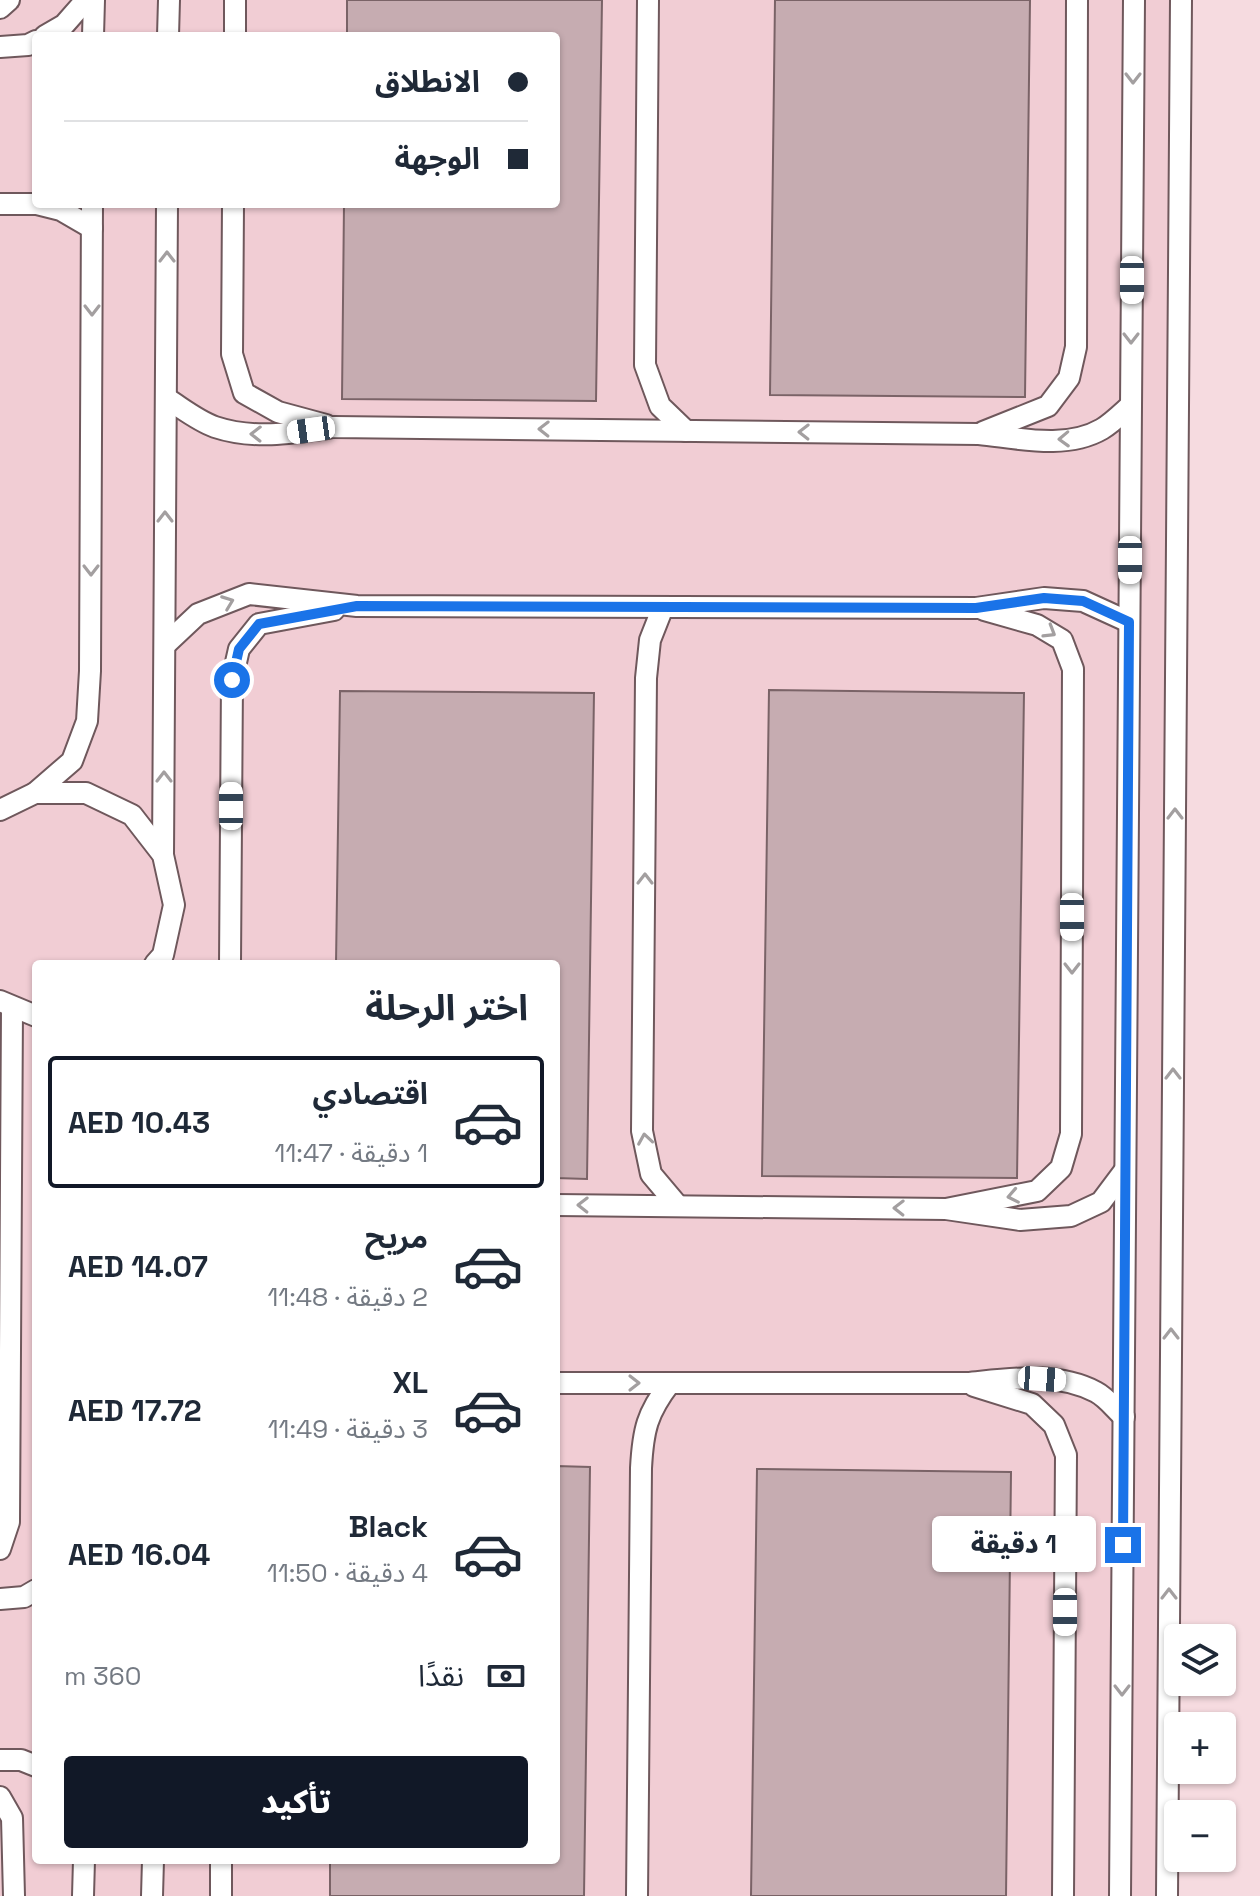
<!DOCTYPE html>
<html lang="ar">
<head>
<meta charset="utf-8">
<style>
	body { margin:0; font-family:"Space Grotesk","Noto Sans Arabic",sans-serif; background:#f2f2f3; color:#1f2937; direction:rtl; height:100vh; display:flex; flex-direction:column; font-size:30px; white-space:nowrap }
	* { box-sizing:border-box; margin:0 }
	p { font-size:26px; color:#747a83 }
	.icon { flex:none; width:44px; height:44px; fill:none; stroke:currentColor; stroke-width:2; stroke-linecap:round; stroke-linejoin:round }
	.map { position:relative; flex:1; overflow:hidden; direction:ltr }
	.sheet { position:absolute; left:32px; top:960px; width:528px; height:904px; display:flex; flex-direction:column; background:#fff; border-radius:8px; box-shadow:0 2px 6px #0004; direction:rtl }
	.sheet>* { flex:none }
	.hud { position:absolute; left:32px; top:32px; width:528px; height:176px; border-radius:8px; box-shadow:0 2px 6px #0004; direction:rtl; display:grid; align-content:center; height:176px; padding:0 32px; background:#fff }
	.fabs { position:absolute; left:1164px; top:1624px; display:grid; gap:16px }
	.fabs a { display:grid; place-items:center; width:72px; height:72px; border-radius:8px; background:#fff; box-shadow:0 2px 6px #0004; font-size:40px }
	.end { position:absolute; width:36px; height:36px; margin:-18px; border:10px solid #1a73e8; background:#fff; box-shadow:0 0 0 4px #fff }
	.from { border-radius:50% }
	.bubble { position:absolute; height:56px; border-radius:8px; background:#fff; box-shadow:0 2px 6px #0004; font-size:26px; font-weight:800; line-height:56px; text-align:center; direction:rtl }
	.car { position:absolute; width:24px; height:48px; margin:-24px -12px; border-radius:10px; box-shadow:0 0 6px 2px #0007; background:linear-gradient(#fff 24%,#345 0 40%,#fff 0 76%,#345 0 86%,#fff 0) }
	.hud b { display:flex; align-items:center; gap:28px; height:76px; font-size:30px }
	.hud b+b { border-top:2px solid #e0e1e3 }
	.hud i { width:20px; height:20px; background:#1f2937 }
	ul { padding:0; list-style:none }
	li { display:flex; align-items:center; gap:24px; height:132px; margin:0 16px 12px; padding:0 16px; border:4px solid transparent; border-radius:8px }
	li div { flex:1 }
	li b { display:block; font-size:30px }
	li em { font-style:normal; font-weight:800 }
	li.on { border-color:#111827 }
	li>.icon { width:72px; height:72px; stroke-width:1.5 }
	h2 { padding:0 32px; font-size:36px; line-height:96px }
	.pay { display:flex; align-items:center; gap:20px; height:88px; padding:0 32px; font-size:30px }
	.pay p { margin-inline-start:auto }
	.cta { display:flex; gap:16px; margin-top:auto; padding:16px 32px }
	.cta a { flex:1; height:92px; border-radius:8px; background:#111827; color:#fff; font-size:32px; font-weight:800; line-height:92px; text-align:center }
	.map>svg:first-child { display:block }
	.built { fill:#f1cdd4; fill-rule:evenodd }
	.building { fill:#c6acb1; stroke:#7a6367; stroke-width:2 }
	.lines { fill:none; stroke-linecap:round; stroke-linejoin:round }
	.service-casing { stroke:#6f585c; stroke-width:24 }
	.service { stroke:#fff; stroke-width:20 }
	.oneway { stroke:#a39fa0 }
	.route { stroke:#1a73e8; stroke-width:10 }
</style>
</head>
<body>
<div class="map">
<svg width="1260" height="1896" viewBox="0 0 1260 1896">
	<rect width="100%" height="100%" fill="#f6dbe0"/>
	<path class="built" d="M0,0h1171l-14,1896h-1157zM36,36h520v168h-520zM36,964h520v896h-520z"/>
	<g class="building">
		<path d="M347,0h255l-6,401 -254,-2 2,-195h212v-168h-209z"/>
		<path d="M775,0h255l-5,397 -255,-2z"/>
		<path d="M769,690l255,3 -7,485 -255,-2z"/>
		<path d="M340,691l254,2 -7,486 -31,-1v-214h-220z"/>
		<path d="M556,1466l34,1 -6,429h-254v-36h226z"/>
		<path d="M757,1469l254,3 -5,424h-255z"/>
	</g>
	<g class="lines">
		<defs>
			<g id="service">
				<path d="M648,0l-3,365 15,41 26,25"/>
				<path d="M0,8l9,-8"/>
				<path d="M45,36l19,-11 22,-25"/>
				<path d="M93,36l1,-36"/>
				<path d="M168,36l1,-36"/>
				<path d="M235,36v-36"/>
				<path d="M0,47l28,-2 8,-4"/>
				<path d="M0,204h36"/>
				<path d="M37,204l24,6 31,18"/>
				<path d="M233,204l-1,150 12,39 34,19 48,13"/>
				<path d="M166,398c16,10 32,23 49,29 39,13 79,6 119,0l645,7c39,4 87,16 123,-5 10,-6 20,-16 29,-24"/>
				<path d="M983,432l65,-26 21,-28 7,-31 1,-347"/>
				<path d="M663,607l-13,33 -4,38 -4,453 9,43 27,32"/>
				<path d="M165,645l33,-31 51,-20 108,12 619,2 68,-10 39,3 46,21"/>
				<path d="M35,793l37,-32 15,-40 3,-50 2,-467"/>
				<path d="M0,810l35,-17h51l46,22 31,40 11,50 -11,50 -8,9"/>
				<path d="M163,855l4,-651"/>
				<path d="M230,964l2,-284 7,-31 20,-25 75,-14"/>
				<path d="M0,1001l36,15"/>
				<path d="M556,1205l390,4 74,11 51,-4 30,-14 24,-32"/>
				<path d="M946,1209l91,-18 24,-23 10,-34 2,-465 -11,-29 -25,-15 -53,-15"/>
				<path d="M556,1383h411c42,-4 89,-12 129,9 10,5 19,17 28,25"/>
				<path d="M974,1386l58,18 22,21 12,30 -3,441"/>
				<path d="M0,1549l9,-27 3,-514"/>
				<path d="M0,1599l24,-2 12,-7"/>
				<path d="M0,1760h21l15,6"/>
				<path d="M0,1797l12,21 2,78"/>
				<path d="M83,1896l1,-36"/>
				<path d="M152,1896l1,-36"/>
				<path d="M221,1896v-36"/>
				<path d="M637,1896l4,-428c2,-38 6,-55 29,-85"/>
				<path d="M1120,1896l14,-1896"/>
				<path d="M1167,1896l14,-1896"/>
			</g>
		</defs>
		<use href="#service" class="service-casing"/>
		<use href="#service" class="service"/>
	</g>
	<defs><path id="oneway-chevron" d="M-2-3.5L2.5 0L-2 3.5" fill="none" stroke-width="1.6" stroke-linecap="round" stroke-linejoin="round" transform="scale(2)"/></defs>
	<g class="oneway">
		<use href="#oneway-chevron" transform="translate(1133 78) rotate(90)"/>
		<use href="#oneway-chevron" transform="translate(167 257) rotate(-90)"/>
		<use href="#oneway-chevron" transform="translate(92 310) rotate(90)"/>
		<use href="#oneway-chevron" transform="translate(1131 338) rotate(90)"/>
		<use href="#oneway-chevron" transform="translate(544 429) rotate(-179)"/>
		<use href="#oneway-chevron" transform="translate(804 432) rotate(-179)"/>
		<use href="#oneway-chevron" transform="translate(256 434) rotate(-179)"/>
		<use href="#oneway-chevron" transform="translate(1064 439) rotate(178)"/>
		<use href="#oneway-chevron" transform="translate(165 517) rotate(-90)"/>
		<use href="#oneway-chevron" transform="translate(91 570) rotate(90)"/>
		<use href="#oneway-chevron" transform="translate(228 602) rotate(-21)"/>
		<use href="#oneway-chevron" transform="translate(1050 632) rotate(31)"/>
		<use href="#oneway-chevron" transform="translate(164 777) rotate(-90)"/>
		<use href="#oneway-chevron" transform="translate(1175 814) rotate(-90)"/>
		<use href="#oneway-chevron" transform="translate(645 879) rotate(-90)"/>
		<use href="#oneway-chevron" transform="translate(1072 968) rotate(90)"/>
		<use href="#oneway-chevron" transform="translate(1173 1074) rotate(-90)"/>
		<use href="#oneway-chevron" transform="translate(645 1139) rotate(-99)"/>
		<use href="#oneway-chevron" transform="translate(1013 1196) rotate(169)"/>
		<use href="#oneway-chevron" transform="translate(583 1205) rotate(-179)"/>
		<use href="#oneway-chevron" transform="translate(899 1208) rotate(-179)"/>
		<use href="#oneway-chevron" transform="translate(1171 1334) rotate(-90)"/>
		<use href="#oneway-chevron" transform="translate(634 1383)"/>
		<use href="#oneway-chevron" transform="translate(1169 1594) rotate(-90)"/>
		<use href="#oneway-chevron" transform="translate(1122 1690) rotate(90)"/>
	</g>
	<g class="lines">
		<path class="route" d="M232,680l7,-31 20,-25 98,-18 619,2 68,-10 39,3 46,21 -6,923"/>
	</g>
</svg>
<div class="fabs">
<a><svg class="icon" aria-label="layers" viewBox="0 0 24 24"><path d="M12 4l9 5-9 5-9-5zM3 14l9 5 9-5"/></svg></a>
<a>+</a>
<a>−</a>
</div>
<i class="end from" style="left:232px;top:680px"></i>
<i class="end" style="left:1123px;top:1545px"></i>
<div class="bubble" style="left:932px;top:1516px;width:164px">1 دقيقة</div>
<i class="car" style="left:1132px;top:280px;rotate:180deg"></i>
<i class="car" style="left:311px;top:430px;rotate:262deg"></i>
<i class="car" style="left:1130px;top:560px;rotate:180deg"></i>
<i class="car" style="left:231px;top:806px;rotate:0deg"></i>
<i class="car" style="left:1072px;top:917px;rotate:180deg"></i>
<i class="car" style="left:1042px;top:1379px;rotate:94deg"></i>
<i class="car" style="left:1065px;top:1612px;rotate:180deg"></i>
<div class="hud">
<b><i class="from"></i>الانطلاق</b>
<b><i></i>الوجهة</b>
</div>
<section class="sheet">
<h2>اختر الرحلة</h2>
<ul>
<li class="on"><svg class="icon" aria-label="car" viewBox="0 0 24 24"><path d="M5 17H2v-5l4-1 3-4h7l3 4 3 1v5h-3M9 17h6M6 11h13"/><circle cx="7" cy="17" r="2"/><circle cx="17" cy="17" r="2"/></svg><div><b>اقتصادي</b><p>1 دقيقة · 11:47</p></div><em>AED 10.43</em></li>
<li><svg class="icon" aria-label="car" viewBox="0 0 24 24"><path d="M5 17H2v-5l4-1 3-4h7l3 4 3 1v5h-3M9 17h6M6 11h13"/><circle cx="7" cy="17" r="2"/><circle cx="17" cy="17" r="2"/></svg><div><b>مريح</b><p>2 دقيقة · 11:48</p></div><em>AED 14.07</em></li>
<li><svg class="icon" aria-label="car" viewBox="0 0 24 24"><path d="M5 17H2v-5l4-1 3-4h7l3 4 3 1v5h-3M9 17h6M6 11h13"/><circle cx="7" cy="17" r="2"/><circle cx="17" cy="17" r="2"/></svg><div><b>XL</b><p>3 دقيقة · 11:49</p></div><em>AED 17.72</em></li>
<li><svg class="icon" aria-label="car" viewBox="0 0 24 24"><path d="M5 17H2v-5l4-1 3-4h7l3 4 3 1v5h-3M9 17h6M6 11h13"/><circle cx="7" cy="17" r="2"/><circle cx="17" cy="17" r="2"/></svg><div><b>Black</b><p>4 دقيقة · 11:50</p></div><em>AED 16.04</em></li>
</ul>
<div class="pay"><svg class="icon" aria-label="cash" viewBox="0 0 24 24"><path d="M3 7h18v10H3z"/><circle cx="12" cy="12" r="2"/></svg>نقدًا<p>360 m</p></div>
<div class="cta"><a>تأكيد</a></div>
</section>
</div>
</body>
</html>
